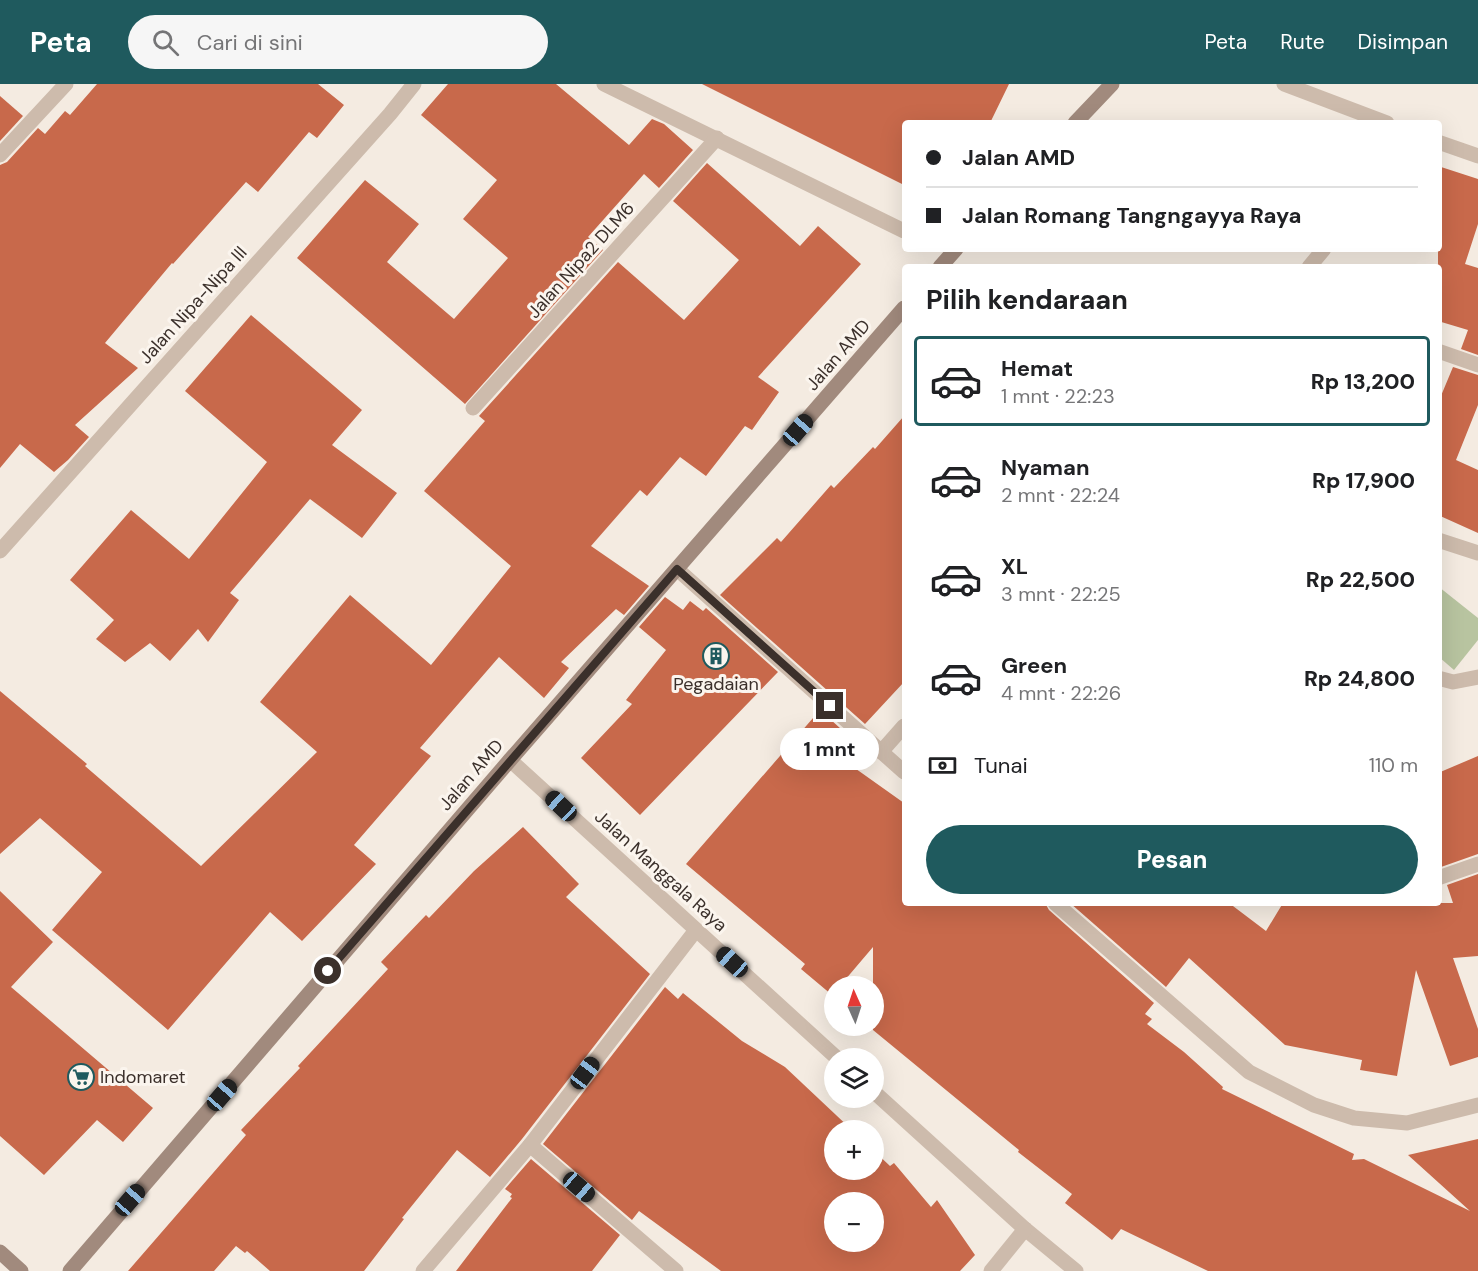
<!DOCTYPE html>
<html lang="id">
<head>
<meta charset="utf-8">
<style>
	body { margin:0; font-family:"DM Sans",sans-serif; background:#f6f6f6; color:#202124; height:100vh; display:flex; flex-direction:column; font-size:22px; white-space:nowrap }
	* { box-sizing:border-box; margin:0 }
	p { font-size:20px; color:#757577 }
	.icon { flex:none; width:33px; height:33px; fill:none; stroke:currentColor; stroke-width:2; stroke-linecap:round; stroke-linejoin:round }
	.map { position:relative; flex:1; overflow:hidden }
	.drawer { position:absolute; left:902px; top:180px; width:540px; height:642px; display:flex; flex-direction:column; background:#fff; border-radius:6px; box-shadow:0 6px 24px #0002 }
	.drawer>* { flex:none }
	.banner { position:absolute; left:902px; top:36px; width:540px; height:132px; border-radius:6px; box-shadow:0 6px 24px #0002; display:grid; align-content:center; height:132px; padding:0 24px; background:#fff }
	.needle { width:39px; rotate:357deg }
	.fabs { position:absolute; left:824px; top:892px; display:grid; gap:12px }
	.fabs a { display:grid; place-items:center; width:60px; height:60px; border-radius:50%; background:#fff; box-shadow:0 6px 24px #0002; font-size:30px }
	.end { position:absolute; width:27px; height:27px; margin:-14px; border:8px solid #3b302b; background:#fff; box-shadow:0 0 0 3px #fff }
	.from { border-radius:50% }
	.bubble { position:absolute; height:42px; border-radius:21px; background:#fff; box-shadow:0 6px 24px #0002; font-size:20px; font-weight:800; line-height:42px; text-align:center }
	.car { position:absolute; width:18px; height:36px; margin:-18px -9px; border-radius:8px; box-shadow:0 0 4px 2px #0007; background:linear-gradient(#222 24%,#8ab4d8 0 40%,#222 0 76%,#8ab4d8 0 86%,#222 0) }
	.banner b { display:flex; align-items:center; gap:21px; height:57px; font-size:22px }
	.banner b+b { border-top:2px solid #e0e0e0 }
	.banner i { width:15px; height:15px; background:#202124 }
	ul { padding:0; list-style:none }
	li { display:flex; align-items:center; gap:18px; height:90px; margin:0 12px 9px; padding:0 12px; border:3px solid transparent; border-radius:6px }
	li div { flex:1 }
	li b { display:block; font-size:22px }
	li em { font-style:normal; font-weight:800 }
	li.selected { border-color:#1f5a5e }
	li>.icon { width:54px; height:54px; stroke-width:1.5 }
	h2 { padding:0 24px; font-size:27px; line-height:72px }
	.pay { display:flex; align-items:center; gap:15px; height:66px; padding:0 24px; font-size:22px }
	.pay p { margin-inline-start:auto }
	.button { display:flex; gap:12px; margin-top:auto; padding:12px 24px }
	.button a { flex:1; height:69px; border-radius:36px; background:#1f5a5e; color:#fff; font-size:24px; font-weight:800; line-height:69px; text-align:center }
	header { display:flex; align-items:center; gap:36px; box-sizing:border-box; height:84px; padding:0 30px; background:#1f5a5e; color:#fff }
	header strong { font-size:28px }
	nav { display:flex; gap:33px; margin-inline-start:auto; font-size:21px }
	.search { width:420px; height:54px; background:#f6f6f6; display:flex; align-items:center; gap:15px; box-sizing:border-box; padding:0 21px; border-radius:33px; color:#757577; font-size:22px }
	.map>svg:first-child { display:block }
	.green { fill:#b8c4a0 }
	.building { fill:#c8694b; fill-rule:evenodd }
	.lines { fill:none; stroke-linecap:round; stroke-linejoin:round }
	.street { stroke:#cdbbac; stroke-width:15 }
	.secondary { stroke:#a18a7d; stroke-width:15 }
	.route { stroke:#3b302b; stroke-width:8 }
	.labels { text-anchor:middle; stroke-width:6; stroke-linejoin:round; paint-order:stroke }
	.street-label { font-size:18px; fill:#3b302b; stroke:#fbf5ee }
	.poi-label { font-size:18px; fill:#3b302b; stroke:#fbf5ee }
</style>
</head>
<body>
<header>
<strong>Peta</strong>
<div class="search"><svg class="icon" aria-label="search" viewBox="0 0 24 24"><circle cx="10" cy="10" r="6"/><path d="M15 15l6 6"/></svg>Cari di sini</div>
<nav><a>Peta</a><a>Rute</a><a>Disimpan</a></nav>
</header>
<div class="map">
<svg width="1478" height="1187" viewBox="0 0 1478 1187">
	<rect width="100%" height="100%" fill="#f4ebe1"/>
	<path class="green" d="M1439,503l39,31v22l-24,30 -15,-13z"/>
	<g class="building">
		<path d="M97,0h221l26,21 -27,33 -8,-6 -51,60 -12,-10 -73,82 -1,-1 -67,80 33,25 -63,57 14,12 -21,23 -14,12 -34,-28 -20,24v-303l7,-3 31,-34 7,6 20,-23 5,4z"/>
		<path d="M448,0h108l73,61 23,-26 12,5 29,26 -34,38 -15,-14 -56,63 15,13 -138,154 -168,-146 68,-78 54,44 -32,38 67,57 54,-61 -45,-39 34,-39 -76,-65z"/>
		<path d="M702,0h307l-19,39h-86v62z"/>
		<path d="M0,12l23,20 -23,25z"/>
		<path d="M707,79l93,83 18,-20 43,38 -103,113 21,15 -27,38 -7,-4 -39,50 -26,-19 -33,39 -7,-6 -49,56 58,40 -25,29 -8,-6 -55,53 8,6 -25,30 -45,-41 -79,91 11,8 -77,89 22,19 -74,77 -32,-29 -102,118 -116,-100 50,-58 -62,-54 -40,36v-163l87,73 -2,2 116,100 116,-114 -57,-50 90,-107 81,70 80,-99 -87,-75 61,-70 -6,-5 139,-154 66,58 55,-60 -66,-59z"/>
		<path d="M1438,82l40,13v45l-13,40 13,4v87l-17,-6 7,-19 -30,-9z"/>
		<path d="M251,231l111,95 -30,35 65,48 -35,45 -52,-39 -80,94 9,7 -31,42 -10,-13 -28,32 -20,-18 -25,19 -29,-23 18,-19 -44,-40 61,-70 58,49 78,-97 -82,-71z"/>
		<path d="M1453,283l25,8v30l-22,55 22,10v63l-40,-18v-112z"/>
		<path d="M904,332v266l-39,42 -145,-129 57,-57 4,4 50,-57 3,3 39,-41 2,2z"/>
		<path d="M665,513l18,13 7,-9 13,10 3,-3 72,64 -138,143 -59,-57 51,-54 -6,-4 40,-50 -27,-23z"/>
		<path d="M820,626l31,28 -16,16 69,49v100h141l4,7 105,93 -9,11 7,5 -5,5 37,28 39,35 -1,2 132,65 -2,6 12,-1 106,52 -62,-56 70,-16v132h-270l-87,-42 -9,11 -47,-37 7,-9 -54,-42 1,-2 -146,-120v-83l-34,40h-5l-2,8 -31,-26 4,-5 -119,-100z"/>
		<path d="M1478,672v98l-37,13 -3,-7v-87z"/>
		<path d="M523,743l56,57 -13,13 84,77 -128,165 -32,38 -33,-27 -55,68 2,1 -40,52h-94l-23,-20 -2,2 -9,-7 -22,25h-86l118,-136 -5,-5 59,-62 -2,-2 90,-97 -7,-7 45,-47 3,3 45,-47z"/>
		<path d="M1478,790v82l-25,2 25,71v28l-28,9 -34,-96 -19,106 -37,-6 2,-10 -77,-15 -96,-87 -23,29 -96,-84h159l37,28 17,-28h170l-6,-18z"/>
		<path d="M0,807l53,51 -42,45 142,121 -30,34 -26,-22 -53,55 -44,-39z"/>
		<path d="M665,903l13,12 5,-6 59,48 43,26 68,64h-19v39h39v-20l17,16 4,-3 37,44 6,-7 38,55 -15,16h-239l-82,-60 -7,9 -89,-76zM834,1119h39v39h-39z"/>
		<path d="M531,1075l89,76 -28,36h-136l56,-73 -2,-1 2,-3 -7,-5z"/>
	</g>
	<g class="lines">
		<g class="street">
			<path d="M604,0l300,147"/>
			<path d="M1284,0l103,39"/>
			<path d="M1438,58l40,14"/>
			<path d="M0,71l66,-71"/>
			<path d="M1309,183l15,-18"/>
			<path d="M1438,267l40,14"/>
			<path d="M473,324l244,-270"/>
			<path d="M1438,456l40,13"/>
			<path d="M0,467l390,-437 24,-30"/>
			<path d="M677,485l227,203"/>
			<path d="M1438,594l15,4 25,-5"/>
			<path d="M881,668l23,-26"/>
			<path d="M510,676l328,299"/>
			<path d="M1438,794l40,-14"/>
			<path d="M1055,819l194,169 65,33 40,13 53,5 71,-18"/>
			<path d="M873,1007l152,138 51,42"/>
			<path d="M530,1061l166,-215"/>
			<path d="M423,1187l107,-126 146,126"/>
			<path d="M991,1187l34,-42"/>
		</g>
		<g class="secondary">
			<path d="M1075,39l37,-39"/>
			<path d="M940,183l16,-18"/>
			<path d="M0,1168l21,19"/>
			<path d="M70,1187l440,-511 394,-452"/>
		</g>
	</g>
	<g class="lines">
		<path class="route" d="M328,887l349,-402 153,137"/>
	</g>
	<defs>
		<symbol id="building-ring" viewBox="-11 -11 22 22"><circle r="9.5" fill="#fbf5ee" stroke="#1f5a5e" stroke-width="1.5"/><path d="M-4-6H4V6H1V3H-1V6H-4ZM-2.5-4.3h1.7v1.8h-1.7ZM.8-4.3h1.7v1.8H.8ZM-2.5-1h1.7V.8h-1.7ZM.8-1h1.7V.8H.8Z" fill="#1f5a5e"/></symbol>
		<symbol id="supermarket-ring" viewBox="-11 -11 22 22"><circle r="9.5" fill="#fbf5ee" stroke="#1f5a5e" stroke-width="1.5"/><path d="M-6-5.5h2.5l.6 2H6L4.5 2H-2.5L-4.4-4H-6ZM-1.5 3.2a1.3 1.3 0 1 0 .1 0ZM3 3.2a1.3 1.3 0 1 0 .1 0Z" fill="#1f5a5e"/></symbol>
	</defs>
	<g fill-rule="evenodd">
		<use href="#building-ring" x="701" y="557" width="30" height="30"/>
		<use href="#supermarket-ring" x="66" y="978" width="30" height="30"/>
	</g>
	<g class="labels">
		<g class="street-label">
			<text transform="translate(581 176) rotate(-48)" y="6">Jalan Nipa2 DLM6</text>
			<text transform="translate(193 221) rotate(-48)" y="6">Jalan Nipa-Nipa III</text>
			<text transform="translate(838 271) rotate(-49)" y="6">Jalan AMD</text>
			<text transform="translate(471 691) rotate(-49)" y="6">Jalan AMD</text>
			<text transform="translate(661 787) rotate(42)" y="6">Jalan Manggala Raya</text>
		</g>
		<g class="poi-label">
			<text x="716" y="606">Pegadaian</text>
			<text x="100" y="999" text-anchor="start">Indomaret</text>
		</g>
	</g>
</svg>
<div class="fabs">
<a><svg class="needle" viewBox="-14 -14 28 28"><path d="M0-13l5 13h-10z" fill="#e53935"/><path d="M0 13l5-13h-10z" fill="#757577"/></svg></a>
<a><svg class="icon" aria-label="layers" viewBox="0 0 24 24"><path d="M12 4l9 5-9 5-9-5zM3 14l9 5 9-5"/></svg></a>
<a>+</a>
<a>−</a>
</div>
<i class="end from" style="left:328px;top:887px"></i>
<i class="end" style="left:830px;top:622px"></i>
<div class="bubble" style="left:780px;top:644px;width:99px">1 mnt</div>
<i class="car" style="left:798px;top:346px;rotate:41deg"></i>
<i class="car" style="left:561px;top:722px;rotate:313deg"></i>
<i class="car" style="left:732px;top:878px;rotate:312deg"></i>
<i class="car" style="left:585px;top:989px;rotate:37deg"></i>
<i class="car" style="left:222px;top:1011px;rotate:41deg"></i>
<i class="car" style="left:579px;top:1103px;rotate:131deg"></i>
<i class="car" style="left:130px;top:1116px;rotate:41deg"></i>
<div class="banner">
<b><i class="from"></i>Jalan AMD</b>
<b><i></i>Jalan Romang Tangngayya Raya</b>
</div>
<section class="drawer">
<h2>Pilih kendaraan</h2>
<ul>
<li class="selected"><svg class="icon" aria-label="car" viewBox="0 0 24 24"><path d="M5 17H2v-5l4-1 3-4h7l3 4 3 1v5h-3M9 17h6M6 11h13"/><circle cx="7" cy="17" r="2"/><circle cx="17" cy="17" r="2"/></svg><div><b>Hemat</b><p>1 mnt · 22:23</p></div><em>Rp 13,200</em></li>
<li><svg class="icon" aria-label="car" viewBox="0 0 24 24"><path d="M5 17H2v-5l4-1 3-4h7l3 4 3 1v5h-3M9 17h6M6 11h13"/><circle cx="7" cy="17" r="2"/><circle cx="17" cy="17" r="2"/></svg><div><b>Nyaman</b><p>2 mnt · 22:24</p></div><em>Rp 17,900</em></li>
<li><svg class="icon" aria-label="car" viewBox="0 0 24 24"><path d="M5 17H2v-5l4-1 3-4h7l3 4 3 1v5h-3M9 17h6M6 11h13"/><circle cx="7" cy="17" r="2"/><circle cx="17" cy="17" r="2"/></svg><div><b>XL</b><p>3 mnt · 22:25</p></div><em>Rp 22,500</em></li>
<li><svg class="icon" aria-label="car" viewBox="0 0 24 24"><path d="M5 17H2v-5l4-1 3-4h7l3 4 3 1v5h-3M9 17h6M6 11h13"/><circle cx="7" cy="17" r="2"/><circle cx="17" cy="17" r="2"/></svg><div><b>Green</b><p>4 mnt · 22:26</p></div><em>Rp 24,800</em></li>
</ul>
<div class="pay"><svg class="icon" aria-label="cash" viewBox="0 0 24 24"><path d="M3 7h18v10H3z"/><circle cx="12" cy="12" r="2"/></svg>Tunai<p>110 m</p></div>
<div class="button"><a>Pesan</a></div>
</section>
</div>
</body>
</html>
